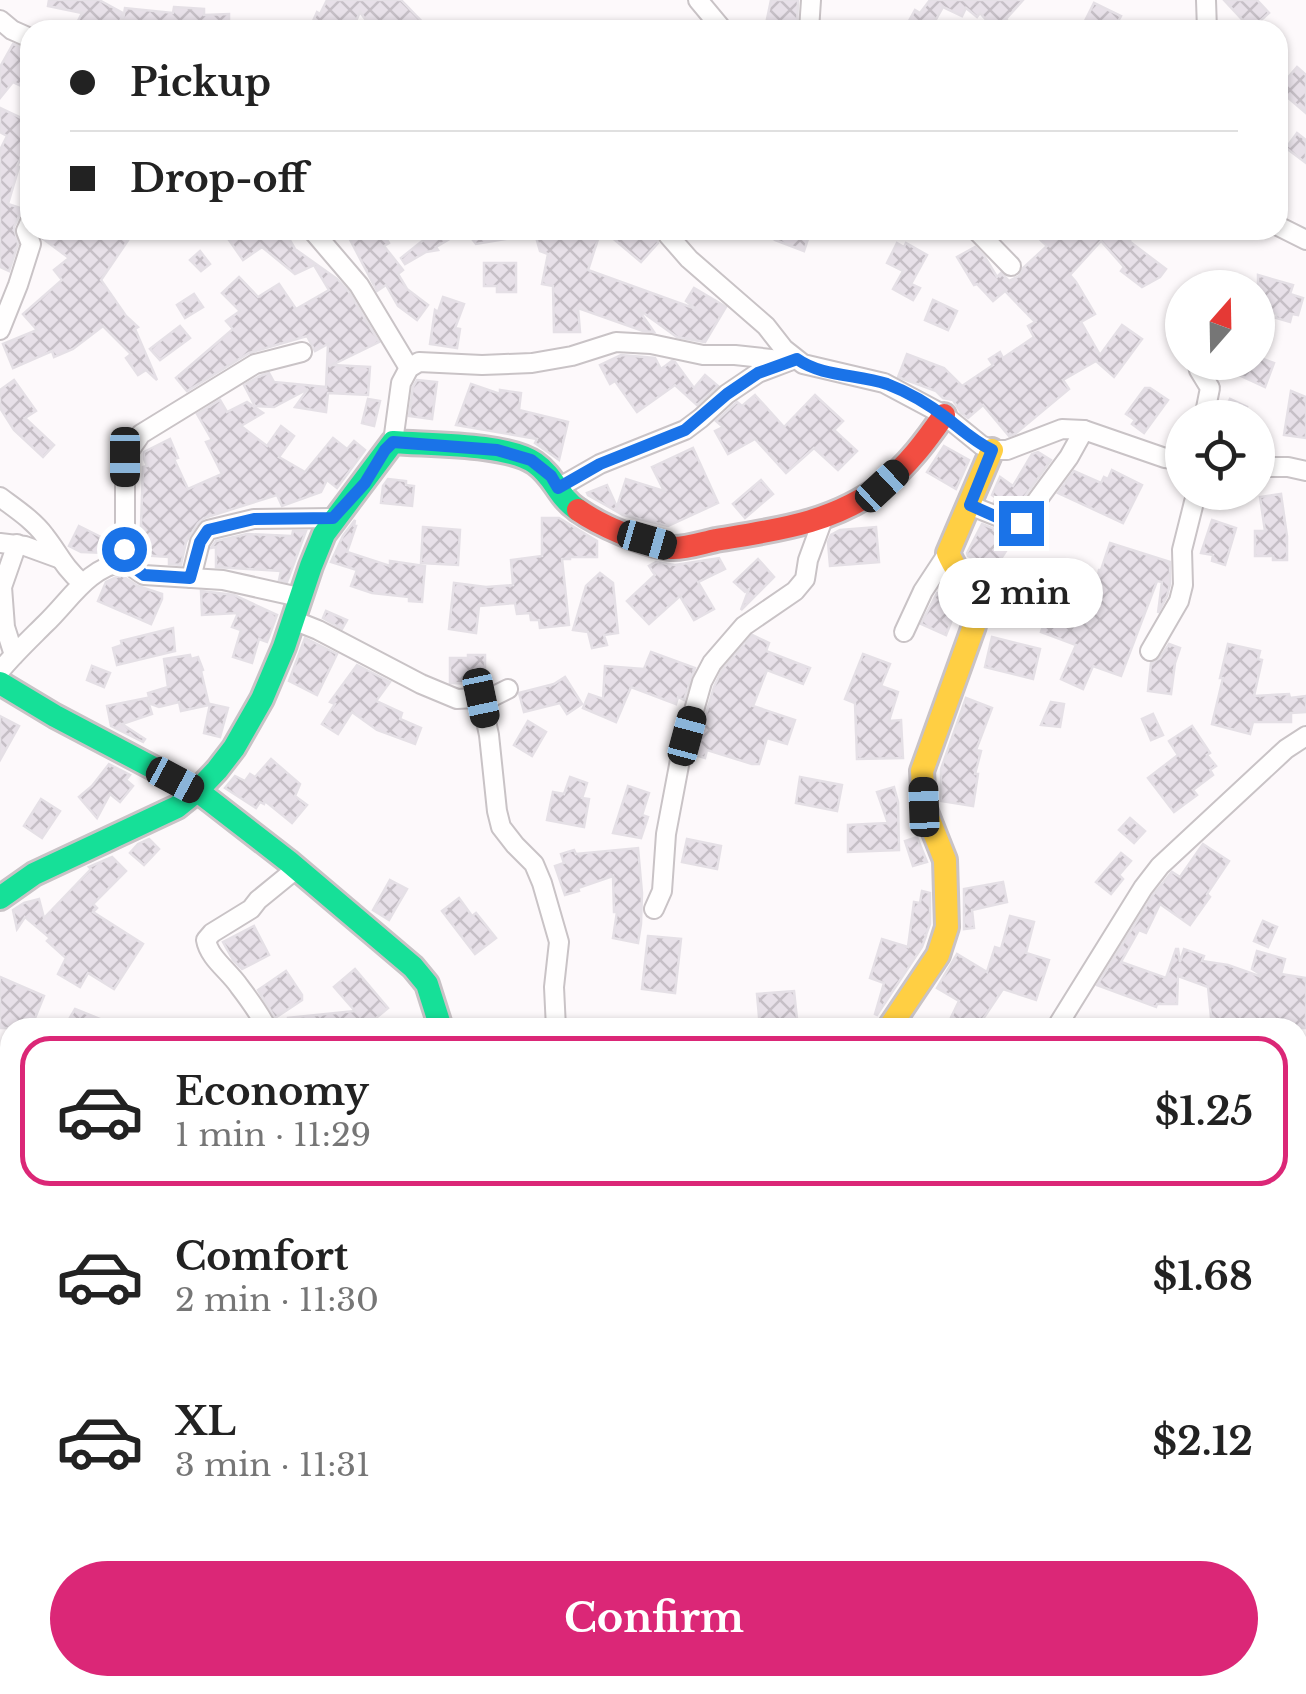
<!DOCTYPE html>
<html lang="en">
<head>
<meta charset="utf-8">
<style>
	body { margin:0; font-family:"Libre Baskerville",serif; background:#f2f2f2; color:#222; height:100vh; display:flex; flex-direction:column; font-size:38px; white-space:nowrap }
	* { box-sizing:border-box; margin:0 }
	p { font-size:32px; color:#767676 }
	.icon { flex:none; width:55px; height:55px; fill:none; stroke:currentColor; stroke-width:2; stroke-linecap:round; stroke-linejoin:round }
	.map { position:relative; flex:1; overflow:hidden }
	.details { position:absolute; left:0px; top:1018px; width:1308px; height:678px; display:flex; flex-direction:column; background:#fff; border-radius:30px 30px 0 0; box-shadow:0 2px 8px #0004 }
	.details>* { flex:none }
	.banner { position:absolute; left:20px; top:20px; width:1268px; height:220px; border-radius:30px; box-shadow:0 2px 8px #0004; display:grid; align-content:center; height:220px; padding:0 50px; background:#fff }
	.needle { width:65px; rotate:20deg }
	.fabs { position:absolute; left:1165px; top:270px; display:grid; gap:20px }
	.fabs a { display:grid; place-items:center; width:110px; height:110px; border-radius:50%; background:#fff; box-shadow:0 2px 8px #0004; font-size:50px }
	.end { position:absolute; width:45px; height:45px; margin:-22px; border:12px solid #1a73e8; background:#fff; box-shadow:0 0 0 5px #fff }
	.from { border-radius:50% }
	.bubble { position:absolute; height:70px; border-radius:35px; background:#fff; box-shadow:0 2px 8px #0004; font-size:32px; font-weight:700; line-height:70px; text-align:center }
	.car { position:absolute; width:30px; height:60px; margin:-30px -15px; border-radius:12px; box-shadow:0 0 8px 2px #0007; background:linear-gradient(#222 24%,#8ab4d8 0 40%,#222 0 76%,#8ab4d8 0 86%,#222 0) }
	.banner b { display:flex; align-items:center; gap:35px; height:95px; font-size:38px }
	.banner b+b { border-top:2px solid #e0e0e0 }
	.banner i { width:25px; height:25px; background:#222 }
	ul { padding:18px 0 0; list-style:none }
	li { display:flex; align-items:center; gap:30px; height:150px; margin:0 20px 15px; padding:0 30px; border:5px solid transparent; border-radius:30px }
	li div { flex:1 }
	li b { display:block; font-size:38px }
	li em { font-style:normal; font-weight:700 }
	li.active { border-color:#db2777 }
	li>.icon { width:90px; height:90px; stroke-width:1.5 }
	.cta { display:flex; gap:20px; margin-top:auto; padding:20px 50px }
	.cta a { flex:1; height:115px; border-radius:60px; background:#db2777; color:#fff; font-size:40px; font-weight:700; line-height:115px; text-align:center }
	.map>svg:first-child { display:block }
	.building { fill:url(#building-cross-hatch); stroke:#e5e0e6; stroke-width:2.5 }
	.lines { fill:none; stroke-linecap:round; stroke-linejoin:round }
	.street-casing { stroke:#c9c3c6; stroke-width:22 }
	.fast-casing { stroke:#c9c3c6; stroke-width:28 }
	.slow-casing { stroke:#c9c3c6; stroke-width:28 }
	.jam-casing { stroke:#c9c3c6; stroke-width:28 }
	.street { stroke:#fffefe; stroke-width:18 }
	.fast { stroke:#16e098; stroke-width:22 }
	.slow { stroke:#ffcf43; stroke-width:22 }
	.jam { stroke:#f24e42; stroke-width:22 }
	.route { stroke:#1a73e8; stroke-width:12 }
</style>
</head>
<body>
<div class="map">
<svg width="1306" height="1694" viewBox="0 0 1306 1694">
	<defs>
		<pattern id="building-cross-hatch" width="8" height="8" patternUnits="userSpaceOnUse" patternTransform="scale(2.5)"><rect width="8" height="8" fill="#e7e0e8"/><path d="M0 0l8 8M0 8l8-8" fill="none" stroke="#c6bfc6"/></pattern>
	</defs>
	<rect width="100%" height="100%" fill="#fdf9fb"/>
	<g class="building">
		<path d="M49,0h50l24,13 -5,15 -18,-6 -5,8 -17,-9 4,-8 -34,-7z"/>
		<path d="M327,0h74l29,30h-57l-13,-18 -8,18h-43l8,-18 3,2z"/>
		<path d="M771,0h27l-1,30 -31,-6z"/>
		<path d="M930,0h93l-17,19 10,11h-21l-15,-17 -3,4 -11,-9 -4,8 -19,-9 -13,23h-26l11,-20 5,3z"/>
		<path d="M1224,0h33l12,13 -18,16z"/>
		<path d="M1094,3l27,13 -8,14h-9l-19,-9z"/>
		<path d="M174,7l30,2v6l25,-1v16h-57v-4l-49,-6 2,-12 48,5z"/>
		<path d="M13,44l17,6v40l-17,-8 -13,16v-31z"/>
		<path d="M1297,67l9,8v38l-28,-24z"/>
		<path d="M0,108l30,14v17l-13,27 2,1 -11,37 18,6 -7,6 -5,11 4,17 -9,27 -9,-4v-117l7,-14 -7,-4z"/>
		<path d="M1297,133l9,7v23l-20,-15z"/>
		<path d="M40,230h95l-34,50 25,36 12,11 -3,2 22,51 -11,-10 -8,5 -12,-17 5,-4 -28,-28 -30,23 -19,8 -2,-6 -39,17 -10,-24 34,-14 -14,-16 39,-34 -8,-10 15,-12 -27,-20z"/>
		<path d="M222,230h62l11,19 42,30 12,13 30,50 -47,23 38,2 -2,28 -40,-2 -2,19 -31,-5 13,-18 -34,18 -19,-1 -11,-21 16,-9 9,-3 5,9 52,5 2,-43 -13,7 -8,-15 -58,17 -62,38 -11,-13 57,-49 -7,-8 14,-10 -18,-18 17,-16 19,20 21,-13 17,25 33,-19 -15,-25 -19,9 -33,-27 -19,13z"/>
		<path d="M345,230h37l7,13 -5,3 19,24 -5,4 9,15 21,16 -11,15 -19,-14 -12,-21 -9,6z"/>
		<path d="M436,230h81v7l-41,7 -11,-14 -29,17 2,3 -12,2 -21,12 -4,-6z"/>
		<path d="M534,230h67l-13,40 108,39 -10,-8 8,-13 32,19 -21,35 -28,-5 -39,-28 16,23 -11,-1 -65,-23 2,24h-26l-1,-46 -11,-2 6,-30 -8,-3z"/>
		<path d="M603,230h51l4,13 -17,19z"/>
		<path d="M779,230h28l-2,5 4,1 -5,15 -29,-11z"/>
		<path d="M1030,230h111l-12,11 37,28 -6,8 -18,10 -21,-16 3,-4 -23,-26 -31,34 6,7 19,32 -14,8 19,33 22,-30 20,14 -28,38 -18,-16 -33,19 6,9 -54,45 -6,2 -26,-31 -15,13 -7,-5 -8,-13 -10,-2 -7,-7 -38,-14 9,-23 37,14 18,18 31,-21 -4,-6 11,-7 3,6 31,-21 -6,-11 7,-4 -30,-31 -12,10 -16,-17 -3,1 -17,-28 18,-10 10,10 12,20 4,-4 8,8 10,-5 4,-8 24,-22z"/>
		<path d="M897,243l7,4 2,-4 21,12 -16,29 9,4 -7,12 -20,-11 10,-18 -16,-8z"/>
		<path d="M200,251l10,13 -9,7 -11,-11z"/>
		<path d="M484,263h32v29h-19v-6h-13z"/>
		<path d="M1258,275l35,10 -3,9 13,4 -5,17 -6,-1 -2,8 -14,-4 1,-4 -19,-6z"/>
		<path d="M194,294l9,13 -18,11 -8,-13z"/>
		<path d="M443,297l21,7 -9,24 5,1 -3,19 -27,-4 5,-34 3,2z"/>
		<path d="M933,300l24,11 -9,19 -23,-10z"/>
		<path d="M180,326l10,12 -30,22 -10,-11z"/>
		<path d="M621,355l34,3 6,11 11,-8 3,1 19,26 11,-13 13,11 -21,19 -22,-20 -38,27 -22,-31 -5,3 -10,-19z"/>
		<path d="M1258,357l16,6 -9,24 -54,-25h47z"/>
		<path d="M14,380l22,31 -11,7 29,27 -11,12 -29,-27 -14,-22v-18z"/>
		<path d="M417,380l20,2 -5,37 -23,-3 4,-29z"/>
		<path d="M471,384l29,10v-4l21,3 -2,17 49,12 -9,38 -24,-17 2,-4 -81,-14z"/>
		<path d="M1145,388h5l18,12 -24,33 -12,-9 3,-4 -9,-6z"/>
		<path d="M1291,391l15,6v41l-22,-3z"/>
		<path d="M755,395l29,32 31,-32 28,26 -9,9 23,21 -19,19 -24,-22 -28,25 -31,-34 -27,15 -13,-23 8,-4 -7,-6 21,-19 5,4z"/>
		<path d="M368,399l12,2 -6,25 -12,-3z"/>
		<path d="M1230,399l17,8 -4,11h-22z"/>
		<path d="M220,400l7,12 20,-10 16,11 -22,13 26,20 14,-20 13,10 -15,21 26,15 28,-34 14,11 7,-8 11,9 -28,38 -10,-8 -6,12 -39,14 -5,-11 -73,23 -6,5 -12,19 -5,23 -12,-1v-7l-29,-2 3,-88 4,-1 -3,-7v-7l26,-13 8,19 -4,1 14,30 34,-15 -16,-32 6,-2 -15,-26z"/>
		<path d="M944,446l25,14 -13,29 -29,-17z"/>
		<path d="M693,448l25,55 -50,23 -45,-11 -35,-20 -1,-2 20,-8 10,22 9,-28 38,12 -12,-24z"/>
		<path d="M1038,452l13,8 -36,50 -21,-8 2,-4 -4,-3 8,-18 13,9 19,-32z"/>
		<path d="M1112,470l30,15 -19,38 -65,-30 16,-22 27,12 3,-6 4,2z"/>
		<path d="M388,479l18,2v4l8,1 -2,20 -31,-3 2,-17z"/>
		<path d="M761,480l12,14 -28,24 -12,-14z"/>
		<path d="M1281,494l6,42v24h-14v-4h-18v-25h10l-5,-34z"/>
		<path d="M542,518h17l38,23v16h-27v2h-8l7,66 -29,3 -1,-8h-8l-1,-7 -13,1 -2,-11 -36,3 -3,27 -27,-4 5,-46 32,4 27,-2 -2,-25 31,-4z"/>
		<path d="M355,520l-1,6h2l-9,26 43,14v-5l35,5 -3,36 -13,-1v-4l-37,-4 -21,-7 6,-16 -26,-8 12,-26z"/>
		<path d="M1212,520l24,8 -11,37 -13,-4 1,-6 -12,-2z"/>
		<path d="M982,524l33,13 -22,34 -25,-15 -1,-3z"/>
		<path d="M79,526l32,16 -5,11 -25,-1 -12,-6z"/>
		<path d="M423,527l37,3 -2,35 -37,-2z"/>
		<path d="M876,527l3,35 -49,4 -2,-24 3,-7 9,-5z"/>
		<path d="M293,531h13l-19,51 -8,-2 2,-9 -65,-4v-20l-5,1 5,-7 31,-7 45,2z"/>
		<path d="M1110,543l60,19v22l-3,12 -9,17 4,-31 -5,-1 -36,95 -28,-10 -10,23 -22,-10 15,-34 -35,-13 17,-48 36,13 5,-27h2z"/>
		<path d="M719,558l6,11 -27,13 16,27 -20,11 -14,-24 -31,28 -22,-23 28,-26 -6,-9 7,-4 19,3z"/>
		<path d="M758,559l16,18 -33,33 8,-21 -4,3 -11,-10z"/>
		<path d="M600,573l13,10 5,50 -14,2 3,10 -15,3 -4,-16 -15,-2 13,-44z"/>
		<path d="M121,575l17,11 24,8v5l-11,25 -53,-23 8,-19z"/>
		<path d="M992,579l12,10 -10,11 -6,-5 -3,-9z"/>
		<path d="M201,591l33,4 43,20 -10,27 -8,-3 -7,24 -19,-6 8,-27 -9,-3 6,-14 -36,2z"/>
		<path d="M937,593l16,7 3,10 -10,25 -25,-11z"/>
		<path d="M326,611l21,9 -5,9 -19,-11z"/>
		<path d="M173,628l2,23 -58,14 -4,-17 9,-3 -1,-4z"/>
		<path d="M752,635l17,8 -3,8 44,17 -7,16 -36,-14 -14,36 42,14 -8,24 -20,-6 -8,26h-7l-45,-14 -2,8 -11,-3 20,-68 8,-17z"/>
		<path d="M992,637l48,12 -7,30 -48,-12z"/>
		<path d="M305,638l32,16 -20,41 -28,-14z"/>
		<path d="M1169,644l11,4 -5,15 -4,31 -23,-3 3,-28 9,-5z"/>
		<path d="M1228,644l32,7 -2,8 4,1 -8,36 35,-2 1,4 16,-2v16l-15,1v9h-38l-3,12 -38,-10 11,-46h-3z"/>
		<path d="M651,652l44,16 -11,32 -6,-3 -2,7 -45,-17 -15,35 -33,-14 6,-14 14,5 2,-33 39,3z"/>
		<path d="M863,654l27,10 -9,22 17,6 -9,29 12,-1 2,38 -46,1 -2,-56 -10,-4z"/>
		<path d="M190,655l1,4 7,-2 5,13 -2,1 8,34 -28,6 -2,-9 -20,5 -8,-3 -3,-11 20,-6 -4,-28z"/>
		<path d="M468,655h17v20h-6v9l-29,-1v-25h18z"/>
		<path d="M357,665l33,17 -14,19 26,12 -2,6 21,9 -6,16 -38,-14 -25,-18 -14,22 -16,-10 13,-20 -5,-2z"/>
		<path d="M92,666l18,7 -6,14 -17,-7z"/>
		<path d="M565,677l17,27 -15,10 -7,-11 -36,9 -5,-19 35,-9z"/>
		<path d="M147,698l5,16 -30,10 23,15 -2,3 -32,-16 -4,-20z"/>
		<path d="M966,698l26,10 -16,42 5,1 -6,23h3l-5,32 -32,-5v-32z"/>
		<path d="M1051,702l13,2 -4,23 -19,-2z"/>
		<path d="M210,704l18,4 -8,29 -16,-4z"/>
		<path d="M1153,714l10,21 -12,5 -9,-21z"/>
		<path d="M0,716l19,10 -19,34z"/>
		<path d="M528,721l18,11 -14,24 -18,-11z"/>
		<path d="M1192,726l18,27 -3,2 9,11 -6,4 3,5 -20,15 4,5 -23,17 -26,-34 30,-23 -9,-14z"/>
		<path d="M271,759l29,25 -5,12 12,9 -15,18 -27,-22 -1,3 -4,-2 -4,6 -31,-20 10,-12 10,5 5,-7 5,3z"/>
		<path d="M109,764l21,11 -4,5 7,6 -13,16 -10,-8 -13,24 -18,-21 13,-11z"/>
		<path d="M570,777l17,6 -5,15 7,1 -5,28 -37,-7 6,-28 11,2z"/>
		<path d="M800,777l42,8 -5,26 -41,-8z"/>
		<path d="M628,786l21,7 -7,22 6,2 -7,21 -28,-5z"/>
		<path d="M894,787l4,15 1,48 -51,2v-27l40,-2 -11,-31z"/>
		<path d="M41,799l19,12 -18,27 -18,-12z"/>
		<path d="M1130,818l15,13 -11,12 -15,-13z"/>
		<path d="M917,837l10,25 -14,4 -8,-25z"/>
		<path d="M149,839l10,10 -15,16 -14,-12 8,-9z"/>
		<path d="M687,839l34,7 -4,23 -35,-7z"/>
		<path d="M1203,844l26,17 -22,33 3,3 -20,28 -30,-21 -14,29 -7,-3 -18,32 45,16 10,-29h2l2,13 4,-13 20,7 -2,5 26,4 31,11 1,-2 -8,-5 5,-18 28,8 -4,15 25,4v50h-94l-4,-41 -30,-11 -1,28h-20l-1,3 -59,-22 56,-90 19,-23 8,5z"/>
		<path d="M638,848l4,45 -1,31 -3,19 -25,-5 4,-26h-3l-1,-36 -35,12 1,3 -14,4 -10,-29 9,-3 -3,-9 13,-4 2,4z"/>
		<path d="M1121,853l10,8 -12,14 4,4 -12,15 -15,-12z"/>
		<path d="M112,857l14,14 -33,33 4,4 -4,4 50,32 -29,45 -26,-16 -8,14 -22,-13 8,-16 -19,-17 3,-3 -25,-21 -8,12 -4,-19 11,-7 15,-4 5,19 47,-49 -2,-2z"/>
		<path d="M390,880l17,9 -18,31 -16,-10z"/>
		<path d="M1003,882l4,20 -35,8 2,18 -10,1v-40z"/>
		<path d="M922,891l8,2v31l-4,11h-2l2,1 -4,11 -45,68 -2,-1 9,-31 -14,-5 12,-39 26,8 6,-45 6,1z"/>
		<path d="M459,898l13,18 4,-3 20,25 -21,16 -33,-43z"/>
		<path d="M1010,916l24,6 -8,31 23,7 -13,40 -33,-11 -26,39h-31l13,-27 -22,-13 20,-34 30,18 8,-25 6,2z"/>
		<path d="M1263,921l14,6 -9,20 -14,-6z"/>
		<path d="M254,926l15,29 -27,14 -9,-9 -10,-18z"/>
		<path d="M648,936l33,3 -6,54 -33,-4z"/>
		<path d="M355,969l33,39 -24,20h-76v-10l67,-7 -21,-24z"/>
		<path d="M286,971l16,24v5l-27,18 -17,-28z"/>
		<path d="M0,977l44,19 -13,32h-31z"/>
		<path d="M794,991l4,37h-38l-3,-34z"/>
		<path d="M75,1009l45,18v1h-56z"/>
	</g>
	<g class="lines">
		<defs>
			<g id="street">
				<path d="M698,0l25,30"/>
				<path d="M1206,0l1,30"/>
				<path d="M0,20l12,10 18,8"/>
				<path d="M809,30l2,-30"/>
				<path d="M1278,226l28,14"/>
				<path d="M312,230l47,55 50,83"/>
				<path d="M668,230v5l21,24 77,67 18,23 19,15 81,19 60,32 37,30 11,5h15l55,-21 22,1 81,28 17,2"/>
				<path d="M976,230l35,36"/>
				<path d="M1231,288l1,-1"/>
				<path d="M0,330l18,-45 13,-41 -5,-13 4,-9"/>
				<path d="M1197,362l2,8 11,18 -6,30"/>
				<path d="M393,442l8,-59 8,-15 10,-6 63,3 50,-2 40,-7 44,-14 35,2 52,11h32l55,6"/>
				<path d="M1258,467h30l18,4"/>
				<path d="M558,488l42,-24 85,-34 16,-12 26,-24 31,-21 29,-11"/>
				<path d="M0,497c16,12 33,23 45,39 15,19 17,29 37,47"/>
				<path d="M969,505l50,20 50,-68 15,-27"/>
				<path d="M0,543l25,3 33,12"/>
				<path d="M191,578l9,-36 8,-12 46,-11 79,-1"/>
				<path d="M299,597l-76,-17 -79,-5c-12,-7 -17,-12 -19,-26v-92l16,-23 114,-70 47,-12"/>
				<path d="M293,620l25,10 103,54 36,15 35,-2 16,-8"/>
				<path d="M904,632l19,-41 25,-38"/>
				<path d="M1150,651l29,-50 4,-16 -1,-35 12,-48 7,-10"/>
				<path d="M14,655l-9,-28 -3,-40 15,-43"/>
				<path d="M0,671c14,-17 29,-31 45,-47 27,-26 42,-56 81,-63"/>
				<path d="M481,698l8,37 8,76 4,16 14,18 19,19 8,19 17,59 -5,45 2,41"/>
				<path d="M654,909l8,-18 4,-57 14,-74 22,-78 10,-19 32,-37 51,-35 10,-12 3,-19 15,-41"/>
				<path d="M267,1028c-8,-15 -18,-29 -28,-42 -10,-15 -30,-28 -33,-46l6,-7 39,-24 7,-9 38,-31"/>
				<path d="M1056,1028l87,-140 17,-22 126,-117 20,-13"/>
				<path d="M0,1140l10,7"/>
				<path d="M0,1229l10,7"/>
				<path d="M7,1371l-2,68 5,7"/>
				<path d="M1298,1459l8,4"/>
				<path d="M0,1590l10,2"/>
				<path d="M1298,1599l7,-27 1,-27"/>
				<path d="M1041,1685l16,9"/>
				<path d="M1265,1685l2,9"/>
				<path d="M806,1687l14,7"/>
				<path d="M177,1694l4,-9"/>
				<path d="M927,1694l31,-3 41,3"/>
				<path d="M1096,1694v-9"/>
			</g>
			<g id="fast">
				<path d="M0,683l55,33 144,76 89,69 125,106 14,17 14,44"/>
				<path d="M0,898l34,-24 143,-67 21,-17 19,-20 17,-22 28,-49 22,-52 27,-81 13,-32 69,-92c36,3 113,1 142,21 21,15 22,33 43,47"/>
			</g>
			<path id="slow" d="M889,1028l49,-73 9,-28 -2,-67 -21,-53 -2,-36 52,-145c-1,-14 -1,-30 -9,-43 -6,-10 -12,-18 -17,-30l44,-103"/>
			<path id="jam" d="M578,510c21,15 67,35 93,38 13,1 31,-5 45,-8 60,-10 118,-17 167,-55 25,-20 43,-44 61,-70"/>
		</defs>
		<use href="#street" class="street-casing"/>
		<use href="#fast" class="fast-casing"/>
		<use href="#slow" class="slow-casing"/>
		<use href="#jam" class="jam-casing"/>
		<use href="#street" class="street"/>
		<use href="#fast" class="fast"/>
		<use href="#slow" class="slow"/>
		<use href="#jam" class="jam"/>
	</g>
	<g class="lines">
		<path class="route" d="M124,549l2,12 18,14 46,3 10,-36 8,-12 46,-11 79,-1 32,-35 20,-33 8,-8 104,8 34,10 20,16 7,12 42,-24 85,-34 42,-36 31,-21 39,-14c25,18 61,15 90,25 21,8 43,21 61,35 14,11 27,23 44,31l-22,55 47,21 4,-3"/>
	</g>
</svg>
<div class="fabs">
<a><svg class="needle" viewBox="-14 -14 28 28"><path d="M0-13l5 13h-10z" fill="#e53935"/><path d="M0 13l5-13h-10z" fill="#767676"/></svg></a>
<a><svg class="icon" aria-label="locate" viewBox="0 0 24 24"><circle cx="12" cy="12" r="6"/><path d="M12 2v4M12 18v4M2 12h4M18 12h4"/></svg></a>
</div>
<i class="end from" style="left:124px;top:549px"></i>
<i class="end" style="left:1021px;top:523px"></i>
<div class="bubble" style="left:938px;top:558px;width:165px">2 min</div>
<i class="car" style="left:125px;top:457px;rotate:180deg"></i>
<i class="car" style="left:882px;top:486px;rotate:47deg"></i>
<i class="car" style="left:647px;top:540px;rotate:106deg"></i>
<i class="car" style="left:481px;top:698px;rotate:168deg"></i>
<i class="car" style="left:687px;top:736px;rotate:15deg"></i>
<i class="car" style="left:175px;top:780px;rotate:118deg"></i>
<i class="car" style="left:924px;top:807px;rotate:358deg"></i>
<div class="banner">
<b><i class="from"></i>Pickup</b>
<b><i></i>Drop-off</b>
</div>
<section class="details">
<ul>
<li class="active"><svg class="icon" aria-label="car" viewBox="0 0 24 24"><path d="M5 17H2v-5l4-1 3-4h7l3 4 3 1v5h-3M9 17h6M6 11h13"/><circle cx="7" cy="17" r="2"/><circle cx="17" cy="17" r="2"/></svg><div><b>Economy</b><p>1 min · 11:29</p></div><em>$1.25</em></li>
<li><svg class="icon" aria-label="car" viewBox="0 0 24 24"><path d="M5 17H2v-5l4-1 3-4h7l3 4 3 1v5h-3M9 17h6M6 11h13"/><circle cx="7" cy="17" r="2"/><circle cx="17" cy="17" r="2"/></svg><div><b>Comfort</b><p>2 min · 11:30</p></div><em>$1.68</em></li>
<li><svg class="icon" aria-label="car" viewBox="0 0 24 24"><path d="M5 17H2v-5l4-1 3-4h7l3 4 3 1v5h-3M9 17h6M6 11h13"/><circle cx="7" cy="17" r="2"/><circle cx="17" cy="17" r="2"/></svg><div><b>XL</b><p>3 min · 11:31</p></div><em>$2.12</em></li>
</ul>
<div class="cta"><a>Confirm</a></div>
</section>
</div>
</body>
</html>
